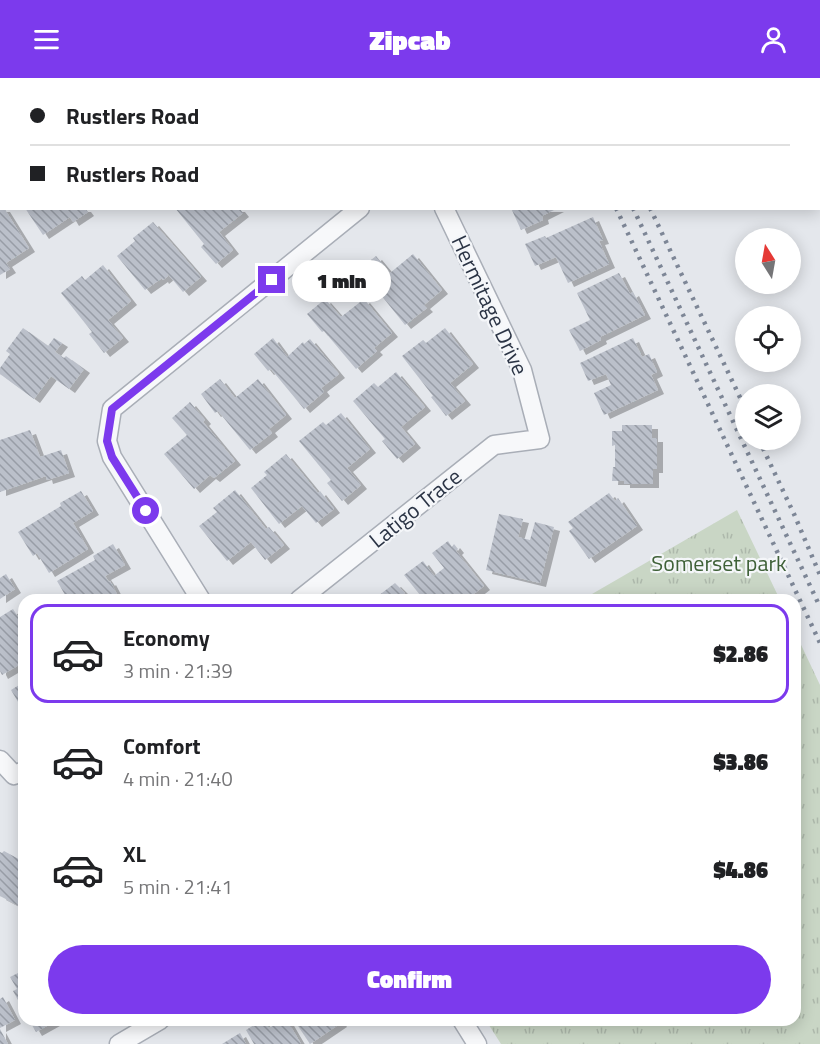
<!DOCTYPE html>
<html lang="en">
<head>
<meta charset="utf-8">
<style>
	body { margin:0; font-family:"Titillium Web",sans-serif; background:#f2f2f2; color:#202124; height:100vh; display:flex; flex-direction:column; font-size:22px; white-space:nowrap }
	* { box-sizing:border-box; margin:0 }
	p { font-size:20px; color:#757577 }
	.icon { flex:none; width:33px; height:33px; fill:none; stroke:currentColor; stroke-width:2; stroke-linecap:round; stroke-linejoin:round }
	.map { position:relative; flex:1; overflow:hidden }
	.drawer { position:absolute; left:18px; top:516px; width:783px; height:432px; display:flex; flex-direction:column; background:#fff; border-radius:18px; box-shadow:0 3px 15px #0003 }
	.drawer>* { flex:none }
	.guide { position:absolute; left:0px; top:0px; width:820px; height:132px; box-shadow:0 3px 15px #0003; display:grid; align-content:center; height:132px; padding:0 30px; background:#fff }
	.needle { width:39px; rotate:349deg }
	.fabs { position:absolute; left:735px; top:150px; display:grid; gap:12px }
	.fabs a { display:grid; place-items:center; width:66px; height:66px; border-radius:50%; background:#fff; box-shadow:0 3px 15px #0003; font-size:30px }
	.end { position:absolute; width:27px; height:27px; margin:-14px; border:8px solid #7c3aed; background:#fff; box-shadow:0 0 0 3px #fff }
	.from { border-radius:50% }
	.bubble { position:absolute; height:42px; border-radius:21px; background:#fff; box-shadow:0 3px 15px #0003; font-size:20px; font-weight:800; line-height:42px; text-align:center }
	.guide b { display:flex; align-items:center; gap:21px; height:57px; font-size:22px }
	.guide b+b { border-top:2px solid #e0e0e0 }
	.guide i { width:15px; height:15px; background:#202124 }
	ul { padding:10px 0 0; list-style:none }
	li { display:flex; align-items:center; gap:18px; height:99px; margin:0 12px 9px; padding:0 18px; border:3px solid transparent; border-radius:18px }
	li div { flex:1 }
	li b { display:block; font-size:22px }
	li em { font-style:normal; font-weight:800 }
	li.active { border-color:#7c3aed }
	li>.icon { width:54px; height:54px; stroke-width:1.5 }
	.button { display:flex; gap:12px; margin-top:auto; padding:12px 30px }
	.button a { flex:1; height:69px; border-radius:36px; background:#7c3aed; color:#fff; font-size:24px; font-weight:800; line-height:69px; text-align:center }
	header { display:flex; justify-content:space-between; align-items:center; height:78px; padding:0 30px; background:#7c3aed; color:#fff; font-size:27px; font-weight:800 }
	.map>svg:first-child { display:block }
	.grass { fill:url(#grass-tufts) }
	.building { fill:url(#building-back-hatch); filter:url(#shadow) }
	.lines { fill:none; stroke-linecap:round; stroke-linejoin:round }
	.minor-casing { stroke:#a9aeb7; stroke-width:21 }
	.minor { stroke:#f7f8fa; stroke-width:18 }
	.rail { stroke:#7d8696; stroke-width:4.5; stroke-dasharray:3 6; stroke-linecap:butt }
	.route { stroke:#7c3aed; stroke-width:8 }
	.labels { text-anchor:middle; stroke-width:4.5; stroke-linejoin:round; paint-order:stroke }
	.street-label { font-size:22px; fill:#2b3445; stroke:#f4f6f9 }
	.park-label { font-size:22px; fill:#3f6138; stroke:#f4f6f9 }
</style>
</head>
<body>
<header><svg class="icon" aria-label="menu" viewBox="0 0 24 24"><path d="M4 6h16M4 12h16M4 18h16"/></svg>Zipcab<svg class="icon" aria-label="person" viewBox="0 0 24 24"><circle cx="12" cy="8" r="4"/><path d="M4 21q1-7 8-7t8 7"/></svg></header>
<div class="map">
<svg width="820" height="966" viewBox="0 0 820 966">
	<defs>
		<pattern id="grass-tufts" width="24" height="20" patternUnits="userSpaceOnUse" patternTransform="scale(1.5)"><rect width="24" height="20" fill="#c9d6c5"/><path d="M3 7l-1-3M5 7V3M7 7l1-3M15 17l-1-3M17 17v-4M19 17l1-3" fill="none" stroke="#adb8ab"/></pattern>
		<pattern id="building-back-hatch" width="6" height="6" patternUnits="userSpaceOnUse" patternTransform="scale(1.5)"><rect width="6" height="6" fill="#bbc0ca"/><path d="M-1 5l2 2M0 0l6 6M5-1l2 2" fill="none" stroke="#989da6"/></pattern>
		<filter id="shadow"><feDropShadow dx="6" dy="4" stdDeviation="0" flood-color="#0004"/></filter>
	</defs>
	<rect width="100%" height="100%" fill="#e4e7ec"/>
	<g class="grass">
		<path d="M737,432l43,90h-199l11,-6z"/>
		<path d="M795,554l25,53v359h-319l-14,-22 4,-2h304z"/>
	</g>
	<g class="building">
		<path d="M0,130h4l25,40 -23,15 4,6 -10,6z"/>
		<path d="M25,130h60l3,4 -15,10 -3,-5 -27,18z"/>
		<path d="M175,130h64l4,5 -24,19 14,18 -17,14 -15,-17 3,-3z"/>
		<path d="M511,130h47l-16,8 1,4 -22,10z"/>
		<path d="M593,139l10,23 -4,1 10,23 -41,19 -12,-26 -21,9 -10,-22 20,-8 1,2z"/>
		<path d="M153,144l48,55 -18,15 -16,-19 1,3 -5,4 -1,-2 -17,12 -28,-34 18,-15 -2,-3z"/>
		<path d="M413,176l29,36 -18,15 3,3 -22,17 -32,-40 -3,3 -13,-17 19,-15 14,17z"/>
		<path d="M103,187l28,36 -23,19 15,18 -19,15 -15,-19 3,-2 -31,-39 21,-17 3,4z"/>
		<path d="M619,195l11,21 3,-2 12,23 -45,22 1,3 -21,11 -11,-21 21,-10 -13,-27z"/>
		<path d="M325,221l16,18 23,-18 28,34 -18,15 3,3 -21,18 -32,-38 -2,1 -15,-18z"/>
		<path d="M23,250l25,18 6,-8 8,5 -7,9 9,6 2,-2 18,13 -15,20 -18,-13 -17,23 -34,-25v-6l10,-14 -4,-3z"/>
		<path d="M445,250l28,36 -23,19 15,18 -19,15 -15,-19 2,-1 -31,-40 21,-16 3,3z"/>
		<path d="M273,260l14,19 16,-15 1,2 6,-5 29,35 -18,14 3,4 -20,17 -33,-40 -3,2 -14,-17z"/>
		<path d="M633,260l9,19 7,-3 8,18 -6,3 7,15 -54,25 -10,-22 17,-8 -5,-11 -18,7 -8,-18z"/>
		<path d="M396,294l29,35 -24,20 14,17 -18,15 -15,-18 3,-2 -32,-38 21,-18 4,4z"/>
		<path d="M220,301l15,19 23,-19 28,36 -17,14 3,4 -22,17 -32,-39 -3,2 -14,-19z"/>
		<path d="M190,324l15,18 -2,2 32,39 -21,17 -4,-3 -16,14 -30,-35 23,-19 -15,-17z"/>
		<path d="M341,335l29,36 -23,19 14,17 -19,16 -15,-18 4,-3 -32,-39 24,-19 3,3z"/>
		<path d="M622,347h30v13h5v31h-4v15h-29v-3h-12l1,-14h2v-22l-3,1v-15h10z"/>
		<path d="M30,352l10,27 21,-7 8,23 -22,7 -1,-4 -46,16v-52z"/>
		<path d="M286,376l32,39 2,-2 14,18 -18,14 -14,-17 -23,18 -28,-36 16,-13 -3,-3z"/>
		<path d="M235,412l31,39 3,-2 15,18 -19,15 -14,-18 -24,19 -28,-35 18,-14 -4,-4z"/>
		<path d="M81,413l12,20 -20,12 15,26 -39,24 -12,-20 -4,3 -15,-24 43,-26 -1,-3z"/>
		<path d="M609,415l6,8 3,-3 19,28 -48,33 -20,-28 4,-3 -5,-6z"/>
		<path d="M499,436l24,5 -5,18 12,3 5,-18 19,5 -14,56 -54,-13z"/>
		<path d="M448,463l4,6 2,-3 4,5 -2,2 28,35 -18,14h-42l-20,-25 19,-14 11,15 10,-8 -12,-15z"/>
		<path d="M113,466l12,21 -20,11 4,6 1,-1 10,19h-52l-11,-19 38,-21 -2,-4z"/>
		<path d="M6,496l9,15 -15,10v-21z"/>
		<path d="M395,505l10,10 -3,2 4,5h-24l-4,-4z"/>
		<path d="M13,531l7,11 4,-2v44l-22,13 -2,-4v-54z"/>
		<path d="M24,604v30l-13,-22z"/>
		<path d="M4,773l20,11v39l-3,6 -21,-11v-44l2,1z"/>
		<path d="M24,892v41l-11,-20 4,-2 -7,-12z"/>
		<path d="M3,919l12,23 -15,8v-29z"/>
		<path d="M29,942h24l1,2 -18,10z"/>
		<path d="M262,942l7,8 14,-8h4l14,24h-47l-8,-14z"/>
		<path d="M294,942h45l2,3 -31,21z"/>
		<path d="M0,951l8,15h-8z"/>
		<path d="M240,955l6,11h-24z"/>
	</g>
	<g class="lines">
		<defs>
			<g id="minor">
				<path d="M382,0l1,2"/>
				<path d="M86,2l2,-2"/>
				<path d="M0,67l2,-1"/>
				<path d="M201,522l-89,-143 -5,-16 5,-32 248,-201"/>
				<path d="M299,522l195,-155 46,-6 -18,-69 -78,-162"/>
				<path d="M0,682l14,15 10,-4"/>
				<path d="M462,942l15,24"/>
				<path d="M119,966l41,-24"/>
			</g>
		</defs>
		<use href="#minor" class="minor-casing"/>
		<use href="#minor" class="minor"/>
		<g class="rail">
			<path d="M554,0l1,2"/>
			<path d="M572,0v2"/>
			<path d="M587,0v2"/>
			<path d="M616,130l204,435"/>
			<path d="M633,130l187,399"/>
			<path d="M650,130l96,202"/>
			<path d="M759,362l35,74 26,61"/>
		</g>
	</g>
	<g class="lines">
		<path class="route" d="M146,433l-34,-54 -5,-16 5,-32 160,-129"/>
	</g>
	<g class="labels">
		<g class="street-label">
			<text transform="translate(490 227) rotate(65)" y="8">Hermitage Drive</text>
			<text transform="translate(415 430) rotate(-39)" y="8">Latigo Trace</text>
		</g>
		<g class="park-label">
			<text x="719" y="493">Somerset park</text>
		</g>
	</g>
</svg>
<div class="fabs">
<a><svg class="needle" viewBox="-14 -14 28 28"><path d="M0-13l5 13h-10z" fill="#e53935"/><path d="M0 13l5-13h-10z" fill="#757577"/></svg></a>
<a><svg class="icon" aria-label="locate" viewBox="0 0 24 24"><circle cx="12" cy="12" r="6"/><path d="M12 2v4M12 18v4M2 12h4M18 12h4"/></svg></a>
<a><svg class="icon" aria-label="layers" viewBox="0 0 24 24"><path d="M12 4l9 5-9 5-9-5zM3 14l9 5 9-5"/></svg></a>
</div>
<i class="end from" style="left:146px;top:433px"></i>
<i class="end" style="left:272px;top:202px"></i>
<div class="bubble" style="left:292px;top:182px;width:99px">1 min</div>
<div class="guide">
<b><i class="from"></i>Rustlers Road</b>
<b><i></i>Rustlers Road</b>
</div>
<section class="drawer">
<ul>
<li class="active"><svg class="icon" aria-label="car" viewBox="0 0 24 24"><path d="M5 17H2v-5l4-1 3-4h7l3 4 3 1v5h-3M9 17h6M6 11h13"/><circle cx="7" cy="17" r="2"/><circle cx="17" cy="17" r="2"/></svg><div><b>Economy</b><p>3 min · 21:39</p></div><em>$2.86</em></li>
<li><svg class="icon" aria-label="car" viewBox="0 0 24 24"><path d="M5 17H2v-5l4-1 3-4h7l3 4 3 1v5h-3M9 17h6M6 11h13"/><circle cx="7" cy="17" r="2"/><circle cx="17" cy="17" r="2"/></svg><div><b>Comfort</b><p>4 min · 21:40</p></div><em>$3.86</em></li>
<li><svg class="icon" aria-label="car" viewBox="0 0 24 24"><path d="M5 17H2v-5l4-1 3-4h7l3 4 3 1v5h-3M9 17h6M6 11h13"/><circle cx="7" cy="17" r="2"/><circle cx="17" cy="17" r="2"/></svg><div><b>XL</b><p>5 min · 21:41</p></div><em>$4.86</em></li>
</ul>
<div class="button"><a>Confirm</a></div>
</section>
</div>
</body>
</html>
